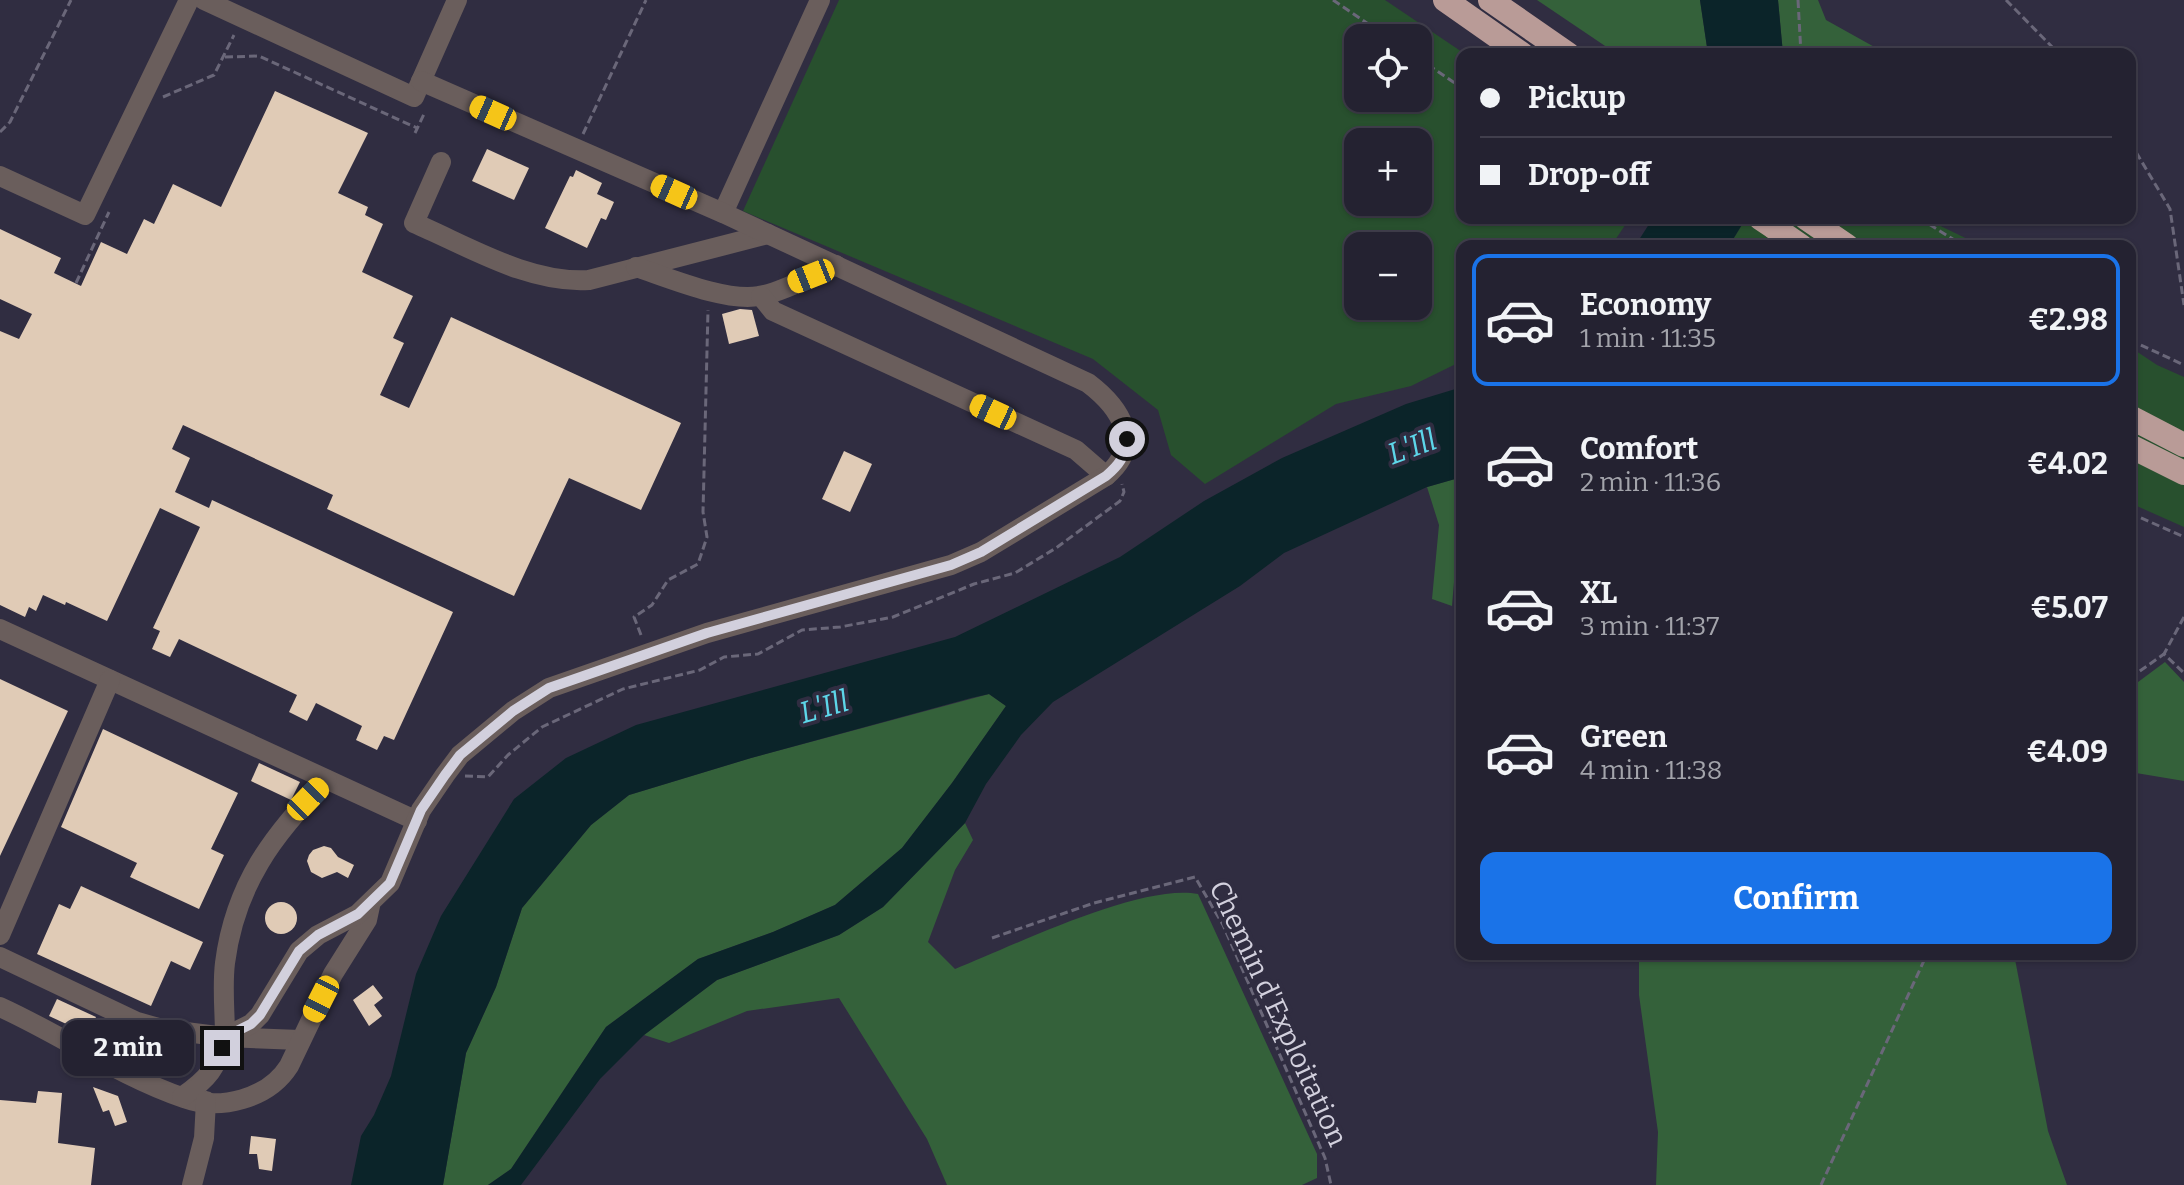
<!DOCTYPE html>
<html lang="en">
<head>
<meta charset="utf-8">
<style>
	body { margin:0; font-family:Bitter,serif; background:#302f3d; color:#f1f3f6; height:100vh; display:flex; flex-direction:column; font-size:30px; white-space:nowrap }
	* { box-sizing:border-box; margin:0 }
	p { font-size:26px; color:#a3a4ab }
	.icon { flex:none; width:44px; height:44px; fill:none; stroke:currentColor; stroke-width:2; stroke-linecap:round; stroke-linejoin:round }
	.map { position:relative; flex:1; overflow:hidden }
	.details { position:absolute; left:1456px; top:240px; width:680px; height:720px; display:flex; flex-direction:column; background:#242231; border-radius:16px; box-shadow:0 2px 6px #0004,0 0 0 2px #413f4d }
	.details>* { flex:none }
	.top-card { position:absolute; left:1456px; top:48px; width:680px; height:176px; border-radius:16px; box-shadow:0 2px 6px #0004,0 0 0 2px #413f4d; display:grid; align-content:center; height:176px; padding:0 24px; background:#242231 }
	.buttons { position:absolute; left:1344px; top:24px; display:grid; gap:16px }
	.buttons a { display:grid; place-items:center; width:88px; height:88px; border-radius:16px; background:#242231; box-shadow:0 2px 6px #0004,0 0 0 2px #413f4d; font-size:40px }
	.end { position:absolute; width:36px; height:36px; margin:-18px; border:10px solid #d2d0dd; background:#111; box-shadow:0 0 0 4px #111 }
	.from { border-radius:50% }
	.bubble { position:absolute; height:56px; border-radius:16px; background:#242231; box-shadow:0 2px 6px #0004,0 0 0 2px #413f4d; font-size:26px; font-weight:700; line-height:56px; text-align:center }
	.car { position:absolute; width:24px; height:48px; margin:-24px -12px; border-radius:10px; box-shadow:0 0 6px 2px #0007; background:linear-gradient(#f5c518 24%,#345 0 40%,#f5c518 0 76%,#345 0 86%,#f5c518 0) }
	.top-card b { display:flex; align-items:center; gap:28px; height:76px; font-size:30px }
	.top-card b+b { border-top:2px solid #413f4d }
	.top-card i { width:20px; height:20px; background:#f1f3f6 }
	ul { padding:14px 0 0; list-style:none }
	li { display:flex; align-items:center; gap:24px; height:132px; margin:0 16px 12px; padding:0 8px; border:4px solid transparent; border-radius:16px }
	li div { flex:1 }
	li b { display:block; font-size:30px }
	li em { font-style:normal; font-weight:700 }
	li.on { border-color:#1a73e8 }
	li>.icon { width:72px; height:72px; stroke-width:1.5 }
	.action { display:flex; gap:16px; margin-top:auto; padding:16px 24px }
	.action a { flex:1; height:92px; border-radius:16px; background:#1a73e8; color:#fff; font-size:32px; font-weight:700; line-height:92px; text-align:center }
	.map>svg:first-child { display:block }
	.green { fill:#28502e; fill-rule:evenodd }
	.forest { fill:#34613a }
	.water { fill:#0b2429 }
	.building { fill:#e0cbb6 }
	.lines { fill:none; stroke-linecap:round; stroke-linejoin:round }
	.path { stroke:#6a6779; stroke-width:3; stroke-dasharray:8 4; stroke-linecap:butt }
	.minor { stroke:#6a5e5c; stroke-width:20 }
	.highway { stroke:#b99b97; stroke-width:24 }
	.highway-bridge { stroke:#b99b97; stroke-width:24 }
	.route { stroke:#d2d0dd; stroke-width:10 }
	.labels { text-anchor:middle; stroke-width:8; stroke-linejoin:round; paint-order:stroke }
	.street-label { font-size:28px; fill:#d2d0dd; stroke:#302d41 }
	.water-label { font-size:30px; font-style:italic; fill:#5dd6e9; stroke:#302d41 }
</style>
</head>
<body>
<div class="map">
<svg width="2184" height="1185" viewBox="0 0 2184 1185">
	<rect width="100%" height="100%" fill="#302d41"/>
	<g class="green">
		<path d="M839,0h546l80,54h-3v164h168l-19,28h-149v115l-51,25 -75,18 -131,80 -34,-29 -13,-45 -65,-51 -350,-148zM1358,38h60v60h-60zM1418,142v60h-60v-60zM1358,246h60v60h-60z"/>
		<path d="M1746,218h178l58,28h-253z"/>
		<path d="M2130,347l27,18 27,12v150l-54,-24z"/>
	</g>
	<g class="forest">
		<path d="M1537,0h163l8,54h-91z"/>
		<path d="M1778,0h40l8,20 61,34h-104z"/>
		<path d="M1462,477v66l-5,3 -5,60 -20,-7 7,-74 -12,-38z"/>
		<path d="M2165,662l19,20v99l-54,-9v-84z"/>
		<path d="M989,694l17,12 -54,77 -50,65 -67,57 -62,27 -75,27 -92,68 -95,142 -23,16h-45l23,-132 30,-66 26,-79 69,-83 38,-30 122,-37z"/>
		<path d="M965,823l8,17 -18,30 -27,72 27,27c58,-23 185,-86 243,-75l119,260v24l-15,7h-355l-20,-46 -88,-141 -92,13 -78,32 -25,-8 73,-55 122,-45 44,-28z"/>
		<path d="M1639,954h375l34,177 19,54h-411l2,-53 -19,-137z"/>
	</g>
	<g class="water">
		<path d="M1700,0h78l5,54h-75z"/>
		<path d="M1653,218h93l-17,28h-94z"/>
		<path d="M1462,387v90l-35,10 -143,66 -44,33 -187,116 -32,33 -35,49 -21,39 -82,84 -44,28 -122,45 -73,55 -44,44 -79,106h-33l23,-16 95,-142 92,-68 75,-27 62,-27 67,-57 50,-65 54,-77 -17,-12 -18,4 -220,60 -122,37 -38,30 -69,83 -26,79 -30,66 -23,132h-92l10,-49 13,-21 17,-39 25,-102 25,-58 73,-117 52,-41 70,-33 319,-88 165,-80 84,-56 78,-43 124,-54z"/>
	</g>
	<g class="building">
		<path d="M275,91l93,42 -30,60 30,14 -3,8 18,9 -21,48 51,24 -20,42 11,5 -24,52 29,13 42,-91 230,106 -40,87 -72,-32 -55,118 -187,-87 6,-14 -150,-70 -11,24 18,9 -15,34 34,16 3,-8 241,112 -59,128 -10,-4 -7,14 -21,-10 6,-14 -46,-23 -9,18 -18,-9 8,-17 -118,-56 -9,18 -18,-8 8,-18 -7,-3 47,-101 -40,-19 -53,113 -41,-19 -1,3 -22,-10 -7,16 -7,-4 -4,10 -25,-12v-274l19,8 13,-25 -32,-15v-70l61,29 -7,15 27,13 20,-44 26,12 17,-35 10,5 19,-40 48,23z"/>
		<path d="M487,149l42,19 -15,32 -42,-19z"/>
		<path d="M576,170l26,13 -5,11 17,8 -8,18 -5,-2 -14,30 -42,-20 25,-52 3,1z"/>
		<path d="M740,309l12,1 7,26 -30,8 -7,-30z"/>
		<path d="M844,451l28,13 -22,48 -28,-13z"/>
		<path d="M0,679l68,32 -68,145z"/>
		<path d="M103,729l135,64 -27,56 13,6 -25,54 -69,-32 7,-14 -76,-36z"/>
		<path d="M259,763l41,19 -9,18 -40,-19z"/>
		<path d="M324,846l7,2 7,9 16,8 -6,13 -11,-6 -15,6 -11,-6 -4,-11 2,-6 4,-5z"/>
		<path d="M81,886l122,56 -13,28 -19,-9 -20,45 -114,-52 22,-50 11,5z"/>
		<circle cx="281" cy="918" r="16"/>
		<path d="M373,985l10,13 -9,7 8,11 -13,10 -16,-26z"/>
		<path d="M57,999l39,18 -8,17 -39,-18z"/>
		<path d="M148,1039l28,12 -8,18 -28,-12z"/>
		<path d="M93,1087l25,9 9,26 -12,4 -6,-16 -6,2z"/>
		<path d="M38,1091l24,2 -4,50 37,5 -4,37h-91v-85l36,3z"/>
		<path d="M251,1136l25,3 -4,32 -13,-2 -2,-15h-8z"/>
	</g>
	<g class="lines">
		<g class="path">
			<path d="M1333,0l56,38"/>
			<path d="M1798,0l3,54"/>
			<path d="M2006,0l53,54"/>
			<path d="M225,57l34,-1 158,72"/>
			<path d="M1418,58l44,30"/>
			<path d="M163,97l51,-22 20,-40"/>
			<path d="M0,132l10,-10 61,-122"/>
			<path d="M415,133l10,-21"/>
			<path d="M583,134l63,-134"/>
			<path d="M2130,142l40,67 14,96"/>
			<path d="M1919,218l45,28"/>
			<path d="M76,283l33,-71"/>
			<path d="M2130,340l54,25"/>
			<path d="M2130,513l54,24"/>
			<path d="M2184,617l-20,37 20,19"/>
			<path d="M641,635l-7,-18 18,-12 16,-25 30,-16 9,-27 -4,-25 5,-202"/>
			<path d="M2130,678l34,-24"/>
			<path d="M465,776l23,1 20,-22 34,-28 81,-38 77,-19 24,-13 34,-3 44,-24 38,-3 53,-10 81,-33 41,-11 41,-25 64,-47 4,-9 -2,-8"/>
			<path d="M992,938l102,-35 101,-26 28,48 102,233 6,27"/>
			<path d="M1821,1185l106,-231"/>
		</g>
		<g class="minor">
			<path d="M204,0l210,97 43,-97"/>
			<path d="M441,162l-27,61c54,23 115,61 175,57l179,-46"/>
			<path d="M0,176l85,39 104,-215"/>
			<path d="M723,213l97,-213"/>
			<path d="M636,267c33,11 90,35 123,29 22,-3 56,-22 77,-31"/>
			<path d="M761,296l12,15 303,139 30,26"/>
			<path d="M0,629l417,192"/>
			<path d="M0,935l110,-255"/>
			<path d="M0,957l137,65 25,7 63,8 75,3"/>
			<path d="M0,1007c62,28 119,69 184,91 36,13 84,1 105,-32l44,-92 34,-54 3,-14"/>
			<path d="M225,1037c0,-25 -3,-50 0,-74 10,-78 48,-129 102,-183"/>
			<path d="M182,1097c27,-19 34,-28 43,-60l26,-13 9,-9 39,-64 19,-16 40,-21 32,-31 31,-73 24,-35 15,-20 53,-44 36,-23 158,-55 244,-68 30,-13 125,-76c38,-32 15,-68 -18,-93l-365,-170 -302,-132"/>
			<path d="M192,1185l12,-47 2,-37"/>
		</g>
		<g class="highway">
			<path d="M1445,0l77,54"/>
			<path d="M1490,0l78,54"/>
			<path d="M1806,218l41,28"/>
			<path d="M1775,228l26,18"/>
			<path d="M2130,417l54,28"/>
			<path d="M2130,446l54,27"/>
		</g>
		<path class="highway-bridge" d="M1760,218l15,10"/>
	</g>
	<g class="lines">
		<path class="route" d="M222,1048l3,-11 26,-13 9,-9 39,-64 19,-16 40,-21 32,-31 31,-73 24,-35 15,-20 53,-44 36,-23 158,-55 244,-68 30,-13 125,-76c13,-11 19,-19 21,-37"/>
	</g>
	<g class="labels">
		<g class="street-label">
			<text transform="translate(1279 1013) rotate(65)" y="10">Chemin d'Exploitation</text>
		</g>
		<g class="water-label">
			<text transform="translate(1412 447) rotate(-20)" y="10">L'Ill</text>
			<text transform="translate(824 707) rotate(-16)" y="10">L'Ill</text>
		</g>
	</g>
</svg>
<div class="buttons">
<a><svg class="icon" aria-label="locate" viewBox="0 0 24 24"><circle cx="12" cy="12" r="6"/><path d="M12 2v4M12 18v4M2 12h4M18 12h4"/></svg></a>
<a>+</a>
<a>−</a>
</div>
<i class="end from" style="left:1127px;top:439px"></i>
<i class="end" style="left:222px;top:1048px"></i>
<div class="bubble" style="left:62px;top:1020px;width:132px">2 min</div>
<i class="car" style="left:493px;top:113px;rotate:294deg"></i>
<i class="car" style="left:674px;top:192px;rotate:294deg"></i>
<i class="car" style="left:811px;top:276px;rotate:248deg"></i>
<i class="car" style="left:993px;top:412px;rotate:295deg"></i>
<i class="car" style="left:308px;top:799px;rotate:44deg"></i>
<i class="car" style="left:321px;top:999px;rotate:207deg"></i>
<div class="top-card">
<b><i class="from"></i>Pickup</b>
<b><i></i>Drop-off</b>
</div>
<section class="details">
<ul>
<li class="on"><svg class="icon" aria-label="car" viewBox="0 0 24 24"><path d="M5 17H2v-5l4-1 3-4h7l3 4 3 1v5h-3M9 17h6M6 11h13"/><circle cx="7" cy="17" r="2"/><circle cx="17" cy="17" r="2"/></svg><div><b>Economy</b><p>1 min · 11:35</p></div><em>€2.98</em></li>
<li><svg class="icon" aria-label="car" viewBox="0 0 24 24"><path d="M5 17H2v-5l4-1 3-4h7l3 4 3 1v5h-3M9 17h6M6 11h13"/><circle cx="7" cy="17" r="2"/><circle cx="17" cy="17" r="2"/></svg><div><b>Comfort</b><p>2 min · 11:36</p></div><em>€4.02</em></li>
<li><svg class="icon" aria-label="car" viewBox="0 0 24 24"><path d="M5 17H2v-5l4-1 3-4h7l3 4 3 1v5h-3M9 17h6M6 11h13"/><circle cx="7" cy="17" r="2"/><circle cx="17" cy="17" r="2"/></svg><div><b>XL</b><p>3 min · 11:37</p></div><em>€5.07</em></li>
<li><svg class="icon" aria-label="car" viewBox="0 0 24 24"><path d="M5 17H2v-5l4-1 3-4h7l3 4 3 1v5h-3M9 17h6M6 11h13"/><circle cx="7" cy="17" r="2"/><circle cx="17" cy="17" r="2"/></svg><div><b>Green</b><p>4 min · 11:38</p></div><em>€4.09</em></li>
</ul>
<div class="action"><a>Confirm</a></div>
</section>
</div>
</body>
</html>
